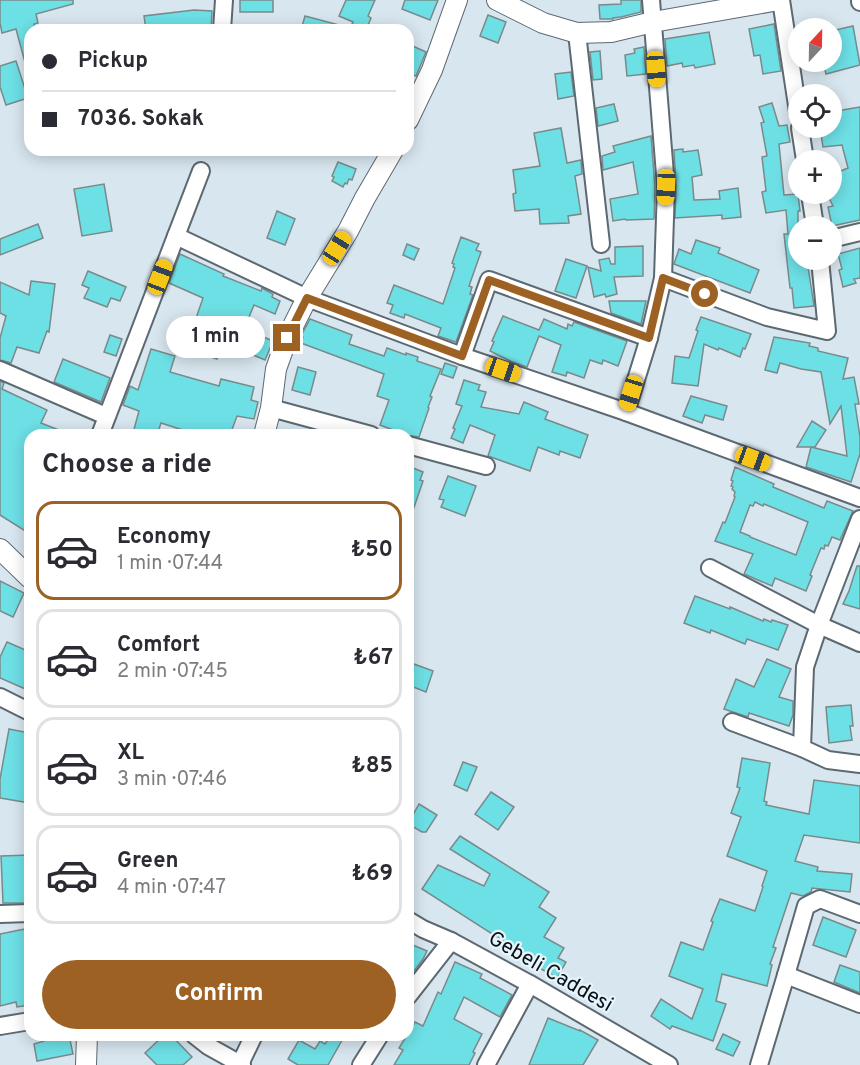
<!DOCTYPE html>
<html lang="en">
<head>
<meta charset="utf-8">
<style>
	body { margin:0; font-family:Overpass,sans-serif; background:#f2f2f3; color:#2b2b33; height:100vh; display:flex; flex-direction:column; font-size:22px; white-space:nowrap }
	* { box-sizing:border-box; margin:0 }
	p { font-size:20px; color:#7c7c81 }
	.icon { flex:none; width:33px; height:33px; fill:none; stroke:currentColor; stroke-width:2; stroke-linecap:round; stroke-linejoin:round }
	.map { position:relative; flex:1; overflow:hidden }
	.panel { position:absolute; left:24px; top:429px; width:390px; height:612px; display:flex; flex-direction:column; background:#fff; border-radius:18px; box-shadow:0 3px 15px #0003 }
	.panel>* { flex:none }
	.guide { position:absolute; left:24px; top:24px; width:390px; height:132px; border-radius:18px; box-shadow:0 3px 15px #0003; display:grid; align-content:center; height:132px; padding:0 18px; background:#fff }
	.needle { width:39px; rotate:22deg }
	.fabs { position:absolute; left:788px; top:18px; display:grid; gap:12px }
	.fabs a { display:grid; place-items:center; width:54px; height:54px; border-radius:50%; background:#fff; box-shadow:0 3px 15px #0003; font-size:30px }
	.end { position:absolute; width:27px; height:27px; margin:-14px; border:8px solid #9d6123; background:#fff; box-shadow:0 0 0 3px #fff }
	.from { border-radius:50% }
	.bubble { position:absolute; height:42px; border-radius:21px; background:#fff; box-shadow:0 3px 15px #0003; font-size:20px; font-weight:700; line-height:42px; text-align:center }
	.car { position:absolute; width:18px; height:36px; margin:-18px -9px; border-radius:8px; box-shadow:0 0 4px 2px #0007; background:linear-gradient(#f5c518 24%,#345 0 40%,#f5c518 0 76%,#345 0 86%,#f5c518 0) }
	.guide b { display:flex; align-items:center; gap:21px; height:57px; font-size:22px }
	.guide b+b { border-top:2px solid #e1e1e2 }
	.guide i { width:15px; height:15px; background:#2b2b33 }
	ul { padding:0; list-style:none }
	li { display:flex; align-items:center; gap:18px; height:99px; margin:0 12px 9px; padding:0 6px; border:3px solid #e1e1e2; border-radius:18px }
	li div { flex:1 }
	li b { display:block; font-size:22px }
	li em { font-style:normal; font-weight:700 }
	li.current { border-color:#9d6123 }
	li>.icon { width:54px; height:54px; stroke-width:1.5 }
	h2 { padding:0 18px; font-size:27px; line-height:72px }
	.cta { display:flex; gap:12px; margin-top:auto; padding:12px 18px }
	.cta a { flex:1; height:69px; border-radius:36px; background:#9d6123; color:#fff; font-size:24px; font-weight:700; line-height:69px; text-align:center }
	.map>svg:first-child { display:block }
	.building { fill:#6de0e6; stroke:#798a8b; stroke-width:1.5; fill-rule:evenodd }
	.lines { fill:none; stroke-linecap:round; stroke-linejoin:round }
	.minor-casing { stroke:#5d6971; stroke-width:20 }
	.tertiary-casing { stroke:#5d6971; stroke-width:22 }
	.minor { stroke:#fff; stroke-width:16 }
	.tertiary { stroke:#fff; stroke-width:20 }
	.route { stroke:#9d6123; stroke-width:8 }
	.labels { text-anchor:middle; stroke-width:4.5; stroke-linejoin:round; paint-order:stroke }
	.street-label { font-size:21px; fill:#0b1013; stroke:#e5f4fc }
</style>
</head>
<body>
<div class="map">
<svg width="860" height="1065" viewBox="0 0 860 1065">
	<rect width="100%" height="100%" fill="#d8e6ef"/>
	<g class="building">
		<path d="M0,0h73v4l-37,10 2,9 -4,1 1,6h-5v35l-4,1 -10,-37 -14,4 -2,-10z"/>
		<rect x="240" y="0" width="33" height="12"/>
		<path d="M346,0h29l-7,16 3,2 -5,12h-13l2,-5 -3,-1 1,-2 -14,-6z"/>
		<path d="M405,0h33l-8,20 -28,-11z"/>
		<path d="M621,0h20v12l-20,5 -8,1v1h-13l-1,-14 22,-1z"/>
		<path d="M194,10l18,1 -1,19h-65l-2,-14z"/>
		<path d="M488,15l18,7 -8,21 -18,-7z"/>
		<path d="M305,16l38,10v4h-42z"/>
		<path d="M774,24l7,47 -18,3 -3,-19 -6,1 -5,-27z"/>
		<path d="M853,26l7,39 -34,9 -3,-12h8v-4l3,-1 -3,-18v-8z"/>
		<path d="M709,32l6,32 -20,4 -1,-3 -11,2 -1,-4 -15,3 -2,-27z"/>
		<path d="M408,44l18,8 -10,24 -8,-3z"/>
		<path d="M644,47l2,27 -19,2 -2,-21 10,-2 -1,-4z"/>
		<path d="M600,51l2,28 -9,1 -3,-28z"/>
		<path d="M16,61l12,37 -22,7 -6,-18v-21z"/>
		<path d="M571,72l3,24 -16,3 -3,-25z"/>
		<path d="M772,103l7,23 8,-1 3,17 -11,2 5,51 14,-1 2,17h-2v49h9l7,46 -20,2 -2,-20h-2l-6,-54h4l-2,-24 -20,3 -4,-21 4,-1 -4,-34 5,-1 -6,-33 3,-1 -5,-15z"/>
		<path d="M614,104l4,17 -20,5 -2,-18z"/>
		<path d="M860,107v113l-28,6 -4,-19 5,-1 -6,-12h4v-19l17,-7 -6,-23 -19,2 -3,-19h11v-16z"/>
		<path d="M561,128l6,35 14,-3 1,14 -7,2 6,38 -13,2 1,7 -29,1 -1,-15 -24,2 -2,-17 3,-1 -3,-23 27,-4 -6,-33z"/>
		<path d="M651,136l4,51 -1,32 -28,1 -1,-1 -12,2 -3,-22 28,-5 -5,-32 -30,8 -1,-14 13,-4 -2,-6z"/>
		<path d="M683,149v3l15,-2 4,25 -10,2 2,23 26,-1 -1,-8 19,-3 3,29 -19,2v-4l-47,3 1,-31 -2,-37z"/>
		<path d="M338,162l18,7 -4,11 -3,-1 -2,5 -2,-1 -2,4 -11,-6 2,-4 -2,-1z"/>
		<path d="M104,184l8,47 -30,5 -8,-47z"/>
		<path d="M277,211l18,8 -10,26 -18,-7z"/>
		<path d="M38,224l5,14 -43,17v-16z"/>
		<path d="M461,237l18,7 -3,6 5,2 -12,34 3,1 -2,7 3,1 -17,47 -18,-6 3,-8 -36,-14 -1,4 -14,-5 3,-8 -6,-2 7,-18 49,19 12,-36 -2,-1 1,-3 -2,-1z"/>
		<path d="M696,240l24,8 -2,5 41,17 -9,23 -76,-29 5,-15 12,5z"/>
		<path d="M407,244l12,5 -5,11 -11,-5z"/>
		<path d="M643,246v30l-29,1 3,17 -11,3 -1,-3 -11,3 -6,-30 13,4 -2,-11 10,-2 2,6h4v-17z"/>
		<path d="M860,248v30l-6,1 2,4 -13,4 -4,-17 3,-1 -4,-15z"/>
		<path d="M180,254l44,20 -1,2 38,15 1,-3 11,6 -1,3 8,4 -5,13 -21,-9 -10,24 29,12 -8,19 -19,-8 4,-8 -25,-10 -8,25 -27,-9 8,-24 -4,-2 9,-26 -34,-15z"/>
		<path d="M566,259l21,7 -11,32 -21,-7z"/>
		<path d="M88,271l38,16 -6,14 -9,-3 -4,9 -23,-9 5,-10 -7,-3z"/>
		<path d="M31,281l24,3 -6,48 -2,-1 -8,22 -22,-6 -6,16 -11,-3v-22l6,-22 -6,-3v-31l29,13z"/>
		<path d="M609,301h37l-5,23 -30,-11z"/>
		<path d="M503,316l36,14 5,-11 23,10 1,-5 4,2 2,-4 53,19 -9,25 -15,-6 -1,4 -12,-4 -6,18 -17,-6 -1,4 -14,-4 9,-27 -22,-9 -12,31 -15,-5 -22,-11 4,-9 -2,-1z"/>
		<path d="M701,317l50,17 -6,15 -2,-1 -3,9 -21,-9 -1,2 -14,-6 -6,42 -26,-3 3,-27 14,2 9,-27 -2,-1z"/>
		<path d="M310,319l42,16 -3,9 35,12 3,-8 19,7v-2l12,4 -1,4 24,8 -11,27 2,1 -4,10 1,1 -10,29 -13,-2 -26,-10 9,-25 -12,-4 7,-22 -83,-31 2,-6 -2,-1z"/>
		<path d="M110,335l12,4 -6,17 -12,-4z"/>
		<path d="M774,337l36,6 -1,3 9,2v3l30,7 -5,21 11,-2 5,27h-4l5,33v17l-9,28 -45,-15 5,-20 36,9 -6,-50 -11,18 -9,-52 -20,-3 -21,-6 -3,10 -12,-3z"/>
		<path d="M151,349l24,7 -5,16 49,14 2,-7 33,8 -3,13 7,2 -4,17 -17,-3 -7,19h-42l1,-3 -28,-9 -4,12h-16l-8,-2 6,-22 -16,-6 7,-19 8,4z"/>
		<path d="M63,359l47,19 -9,24 -47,-20z"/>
		<path d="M445,363l12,4 -4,11 -12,-4z"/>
		<path d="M298,367l18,5 -6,23 -18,-5z"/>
		<path d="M464,380l16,5 -2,5 8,2 -5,15 38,7 5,-12 24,10 -3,7 43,16 -8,23 -20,-7 -1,4 -21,-8 -8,24 -42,-15 7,-21 -25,-10 -7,18 -12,-5 4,-9 -2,-1 9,-22 -6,-2z"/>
		<path d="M0,381l4,2 -2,6 45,21 -6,13 28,11 -39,1v99l-30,-19z"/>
		<path d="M691,396l36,10 -4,14 -18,-5 -3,8 -19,-7z"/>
		<path d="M812,421l14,9 -11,17h-18z"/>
		<path d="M408,466l15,6 -3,8 3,1 -13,38h-2z"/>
		<path d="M735,467l39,17 -1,3 51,21 3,-7 26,10 -13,29 -8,-3 -4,9 -3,-1 -1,4 -3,-1 -11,27 2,1 -6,15 -31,-13 -3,8 -28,-12 9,-20 -38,-13 8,-19 2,1 10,-26 -1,-1 1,-4 -3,-3 1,-2 -2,-1 2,-5 -2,-1zM755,502l8,4 1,-2 44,18 -12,33 -46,-18v-1l-10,-4 10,-27 3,1z"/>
		<path d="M448,476l28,10 -11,30 -24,-9 3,-7 -5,-1z"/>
		<path d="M857,566h3v43l-17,-5 6,-13z"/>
		<path d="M0,581l24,12 -11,24 -13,-6z"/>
		<path d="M695,596l35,13v-2l33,14 1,-2 7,3 1,-2 16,5 -10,25 -31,-11 -2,5 -34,-14 -1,3 -26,-10z"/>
		<path d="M7,642l23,10v39l-30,-13v-21z"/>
		<path d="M767,659l24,10 -12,28 14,4v14l-4,11 -40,-13 -1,4 -24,-8 12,-30 18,8z"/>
		<path d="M414,664l19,7 -7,21 -18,-7v-5z"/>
		<path d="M851,705l2,21h-3l2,14 -23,3 -3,-36z"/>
		<path d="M9,729l21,4v70l-30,-5v-19z"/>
		<path d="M742,758l28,5 -6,38 3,1 -1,3 43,9 5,-34 46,6v57l-56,-8 -9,26 23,6 -1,4 35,3 -2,18 -38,-4 -1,4 -8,4 -12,-3 -18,54 3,1 -6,16 2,1 -5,21 -45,-12 -6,27 10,3 -13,37 -41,-15 -2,3 -19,-13 10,-17 31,20 11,-30 -34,-13 12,-34 22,8 10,-28 -2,-1 9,-22 35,12 8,-24 -1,-1 5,-15 -40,-15 14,-39 -10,-4 9,-25 -3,-1z"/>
		<path d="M463,762l14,5 -10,24 -13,-6z"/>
		<path d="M491,792l23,15 -16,23 -23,-16z"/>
		<path d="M419,804l18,11 -11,17h-4l-14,-8z"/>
		<path d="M460,836l89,56 -10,15 17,11 -12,19 20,11 -6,10 8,4 -9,16 -23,-13 2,-3 -114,-73 16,-24 46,21 6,-12 -40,-25z"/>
		<path d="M30,855v48h-27l-2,-47z"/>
		<path d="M823,917l33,13 -10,27 -33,-12z"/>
		<path d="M30,928v77l-13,2 -1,-5 -16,4v-72z"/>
		<path d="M408,943l19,8 -4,8 -15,20z"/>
		<path d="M455,962l27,12 -2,4 32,17 -12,22 -36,-20 -10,22 28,15 -9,18 2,1 -6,12h-75l9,-15 -4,-2 16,-26 8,4 15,-34 3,2z"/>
		<path d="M840,965l20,7v21l-26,-11z"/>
		<path d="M548,1018l32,13v-1l18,10 -15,25h-54z"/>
		<path d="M723,1034l17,8 -7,14 -17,-7z"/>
		<path d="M43,1035h26l4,19 -36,7 -3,-17 10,-3z"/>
		<path d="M164,1035h7l21,22 -9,8h-26l-12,-12z"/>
		<path d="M331,1035h14l-17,30h-30l-10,-6 11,-19 16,9 5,-8 5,3z"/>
	</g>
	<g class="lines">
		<defs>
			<g id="minor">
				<path d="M781,0l17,112"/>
				<path d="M860,0v2"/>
				<path d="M222,30l2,-30"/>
				<path d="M577,33l24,211"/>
				<path d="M800,128l5,32"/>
				<path d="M810,194l5,32"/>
				<path d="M176,236l25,-65"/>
				<path d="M831,239l29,-7"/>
				<path d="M663,278l104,39 60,14 -7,-71"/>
				<path d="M462,356l27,-76 160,58"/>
				<path d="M0,370l106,46"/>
				<path d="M271,408l100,27"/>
				<path d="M626,412l23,-74 14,-60 3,-91 -15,-187"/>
				<path d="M100,435l76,-199 131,62 155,58 164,56 234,86"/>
				<path d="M408,445l78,21"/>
				<path d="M860,519l-41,106 -14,42 -3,81 26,12 32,4"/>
				<path d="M710,568l109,57 41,18"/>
				<path d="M0,697l30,15"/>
				<path d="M732,722l70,26"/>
				<path d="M0,914l30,-1"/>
				<path d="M408,920l15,9 28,12 79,43 139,81"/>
				<path d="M786,975l20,-69 14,-7 40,15"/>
				<path d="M408,996l43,-55"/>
				<path d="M0,1026l30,-5"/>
				<path d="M194,1035l14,11 34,19"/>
				<path d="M240,1064l14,-29"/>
				<path d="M361,1065l19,-30"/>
				<path d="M486,1065l44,-81"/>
				<path d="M759,1065l27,-90 74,29"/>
			</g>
			<g id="tertiary">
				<path d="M497,0l46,23 34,10 34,-1 42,-10 126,-22"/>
				<path d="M408,120l24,-50 25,-70"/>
				<path d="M264,435l7,-27 5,-39 11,-31 20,-40 41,-67 17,-33 28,-48"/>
				<path d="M0,549l30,29"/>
				<path d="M86,1065l1,-30"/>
			</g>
		</defs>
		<use href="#minor" class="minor-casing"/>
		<use href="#tertiary" class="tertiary-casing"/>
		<use href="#minor" class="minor"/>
		<use href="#tertiary" class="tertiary"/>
	</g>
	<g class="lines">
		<path class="route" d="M287,338l20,-40 155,58 27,-76 160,58 14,-60 42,16"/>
	</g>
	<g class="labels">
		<g class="street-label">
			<text transform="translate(551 971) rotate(30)" y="7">Gebeli Caddesi</text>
		</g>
	</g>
</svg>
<div class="fabs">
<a><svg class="needle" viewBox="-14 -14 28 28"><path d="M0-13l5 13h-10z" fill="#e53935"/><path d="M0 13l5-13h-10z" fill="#7c7c81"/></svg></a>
<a><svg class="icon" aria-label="locate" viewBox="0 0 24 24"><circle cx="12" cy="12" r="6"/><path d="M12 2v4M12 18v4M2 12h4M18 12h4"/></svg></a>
<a>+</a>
<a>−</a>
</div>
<i class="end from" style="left:705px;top:294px"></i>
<i class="end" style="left:287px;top:338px"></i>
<div class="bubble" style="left:166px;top:316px;width:99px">1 min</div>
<i class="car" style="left:656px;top:69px;rotate:176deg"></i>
<i class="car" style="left:666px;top:187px;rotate:182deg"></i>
<i class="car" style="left:337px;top:248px;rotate:32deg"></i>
<i class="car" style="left:160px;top:277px;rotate:21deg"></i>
<i class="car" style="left:503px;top:370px;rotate:109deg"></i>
<i class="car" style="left:631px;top:393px;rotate:197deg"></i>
<i class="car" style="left:753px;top:459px;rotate:110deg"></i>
<div class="guide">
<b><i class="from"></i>Pickup</b>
<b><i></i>7036. Sokak</b>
</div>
<section class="panel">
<h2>Choose a ride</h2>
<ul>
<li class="current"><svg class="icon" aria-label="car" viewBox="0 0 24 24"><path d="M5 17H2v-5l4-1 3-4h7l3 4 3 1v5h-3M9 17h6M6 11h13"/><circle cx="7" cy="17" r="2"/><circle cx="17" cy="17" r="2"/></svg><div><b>Economy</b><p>1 min · 07:44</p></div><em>₺50</em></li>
<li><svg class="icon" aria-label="car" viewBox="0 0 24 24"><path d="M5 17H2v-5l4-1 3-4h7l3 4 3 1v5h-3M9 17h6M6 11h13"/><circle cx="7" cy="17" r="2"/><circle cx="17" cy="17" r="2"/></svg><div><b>Comfort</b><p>2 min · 07:45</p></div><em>₺67</em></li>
<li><svg class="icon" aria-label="car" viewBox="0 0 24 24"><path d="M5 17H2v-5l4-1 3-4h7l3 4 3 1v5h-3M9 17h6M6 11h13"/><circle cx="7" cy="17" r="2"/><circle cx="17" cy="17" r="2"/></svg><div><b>XL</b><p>3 min · 07:46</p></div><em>₺85</em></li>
<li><svg class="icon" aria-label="car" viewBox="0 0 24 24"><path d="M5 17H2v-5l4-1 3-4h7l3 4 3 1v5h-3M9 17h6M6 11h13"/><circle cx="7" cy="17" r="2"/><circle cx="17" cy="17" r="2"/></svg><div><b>Green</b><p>4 min · 07:47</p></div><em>₺69</em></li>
</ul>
<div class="cta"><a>Confirm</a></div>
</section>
</div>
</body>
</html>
